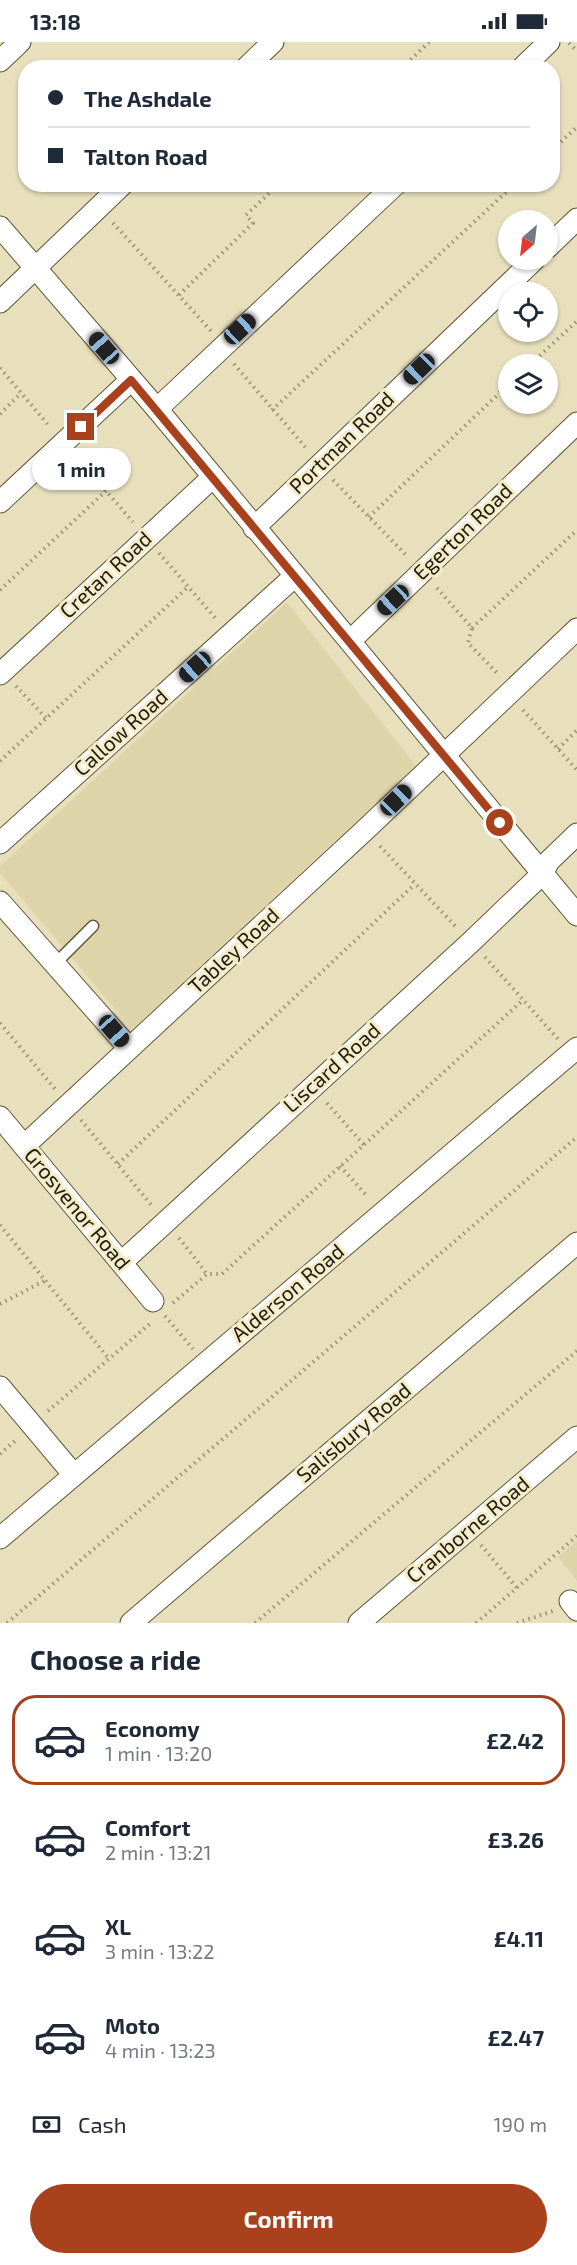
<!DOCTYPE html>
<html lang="en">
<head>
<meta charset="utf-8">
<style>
	body { margin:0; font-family:"Exo 2",sans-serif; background:#f2f2f3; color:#1f2937; height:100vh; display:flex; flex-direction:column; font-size:22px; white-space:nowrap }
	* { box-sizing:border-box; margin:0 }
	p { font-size:20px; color:#747a83 }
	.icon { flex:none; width:33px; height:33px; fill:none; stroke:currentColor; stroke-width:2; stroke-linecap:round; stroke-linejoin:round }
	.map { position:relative; height:1581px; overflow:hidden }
	.side { display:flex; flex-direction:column; background:#fff; flex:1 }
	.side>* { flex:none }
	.hud { position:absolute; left:18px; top:18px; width:542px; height:132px; border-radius:24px; box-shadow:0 2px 4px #0004; display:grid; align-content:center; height:132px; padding:0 30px; background:#fff }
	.needle { width:39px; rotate:208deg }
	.fabs { position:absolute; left:498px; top:168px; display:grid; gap:12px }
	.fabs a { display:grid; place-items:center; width:60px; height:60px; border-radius:50%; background:#fff; box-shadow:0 2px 4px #0004; font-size:30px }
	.end { position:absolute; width:27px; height:27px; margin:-14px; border:8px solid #a9421c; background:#fff; box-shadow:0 0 0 3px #fff }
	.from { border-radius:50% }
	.bubble { position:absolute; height:42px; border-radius:21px; background:#fff; box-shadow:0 2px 4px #0004; font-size:20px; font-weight:700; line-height:42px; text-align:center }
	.car { position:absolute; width:18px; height:36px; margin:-18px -9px; border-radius:8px; box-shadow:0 0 4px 2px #0007; background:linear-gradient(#222 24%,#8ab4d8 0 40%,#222 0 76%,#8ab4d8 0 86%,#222 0) }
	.hud b { display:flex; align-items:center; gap:21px; height:57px; font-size:22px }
	.hud b+b { border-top:2px solid #e0e1e3 }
	.hud i { width:15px; height:15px; background:#1f2937 }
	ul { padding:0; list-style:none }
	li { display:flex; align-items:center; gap:18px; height:90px; margin:0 12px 9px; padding:0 18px; border:3px solid transparent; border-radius:24px }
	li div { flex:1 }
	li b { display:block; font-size:22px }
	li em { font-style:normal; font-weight:700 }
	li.active { border-color:#a9421c }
	li>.icon { width:54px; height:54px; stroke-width:1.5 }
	h2 { padding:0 30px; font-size:27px; line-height:72px }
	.pay { display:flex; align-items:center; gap:15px; height:66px; padding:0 30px; font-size:22px }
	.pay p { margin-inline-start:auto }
	.button { display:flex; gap:12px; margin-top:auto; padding:12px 30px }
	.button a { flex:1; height:69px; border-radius:36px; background:#a9421c; color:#fff; font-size:24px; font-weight:700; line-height:69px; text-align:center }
	.status { display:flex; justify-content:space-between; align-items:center; height:42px; padding:0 30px; background:#fff; direction:ltr }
	.status svg { height:16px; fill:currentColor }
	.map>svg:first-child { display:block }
	.built { fill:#ded4aa }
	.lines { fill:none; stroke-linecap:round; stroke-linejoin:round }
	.service-casing { stroke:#5e5738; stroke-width:13 }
	.minor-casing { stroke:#5e5738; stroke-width:23 }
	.path { stroke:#989277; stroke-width:4; stroke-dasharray:1.5 4.5; stroke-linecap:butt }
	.service { stroke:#fff; stroke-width:10 }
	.minor { stroke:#fff; stroke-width:21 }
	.route { stroke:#a9421c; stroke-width:8 }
	.labels { text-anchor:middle; stroke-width:6; stroke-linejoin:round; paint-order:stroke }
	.street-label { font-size:21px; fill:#1f1c0f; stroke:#f5edca }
</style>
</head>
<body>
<div class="status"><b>13:18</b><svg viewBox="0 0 49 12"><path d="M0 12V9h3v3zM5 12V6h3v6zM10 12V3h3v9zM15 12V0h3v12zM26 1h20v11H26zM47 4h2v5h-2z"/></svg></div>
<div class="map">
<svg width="577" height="1581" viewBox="0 0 577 1581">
	<rect width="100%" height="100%" fill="#e8e0bd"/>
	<g class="built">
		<path d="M287,560l129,164 -284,263 -132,-156v-7z"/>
		<path d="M577,1499v40l-19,-24z"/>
	</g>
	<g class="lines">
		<defs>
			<path id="service" d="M55,922l38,-38"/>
			<g id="minor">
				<path d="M0,19l20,-19"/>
				<path d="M246,26l27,-26"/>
				<path d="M522,26l27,-26"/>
				<path d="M0,185l157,182 420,506"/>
				<path d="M548,205l29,-28"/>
				<path d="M0,260l123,-118"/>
				<path d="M157,367l239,-225"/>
				<path d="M0,460l131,-122"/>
				<path d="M254,486l280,-268"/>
				<path d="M350,599l227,-218"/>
				<path d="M0,632l213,-197"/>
				<path d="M0,801l295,-267"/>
				<path d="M0,860l129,146"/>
				<path d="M0,1075l153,184"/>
				<path d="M24,1104l341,-316 212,-201"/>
				<path d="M122,1220l349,-320 71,-68 7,-13 28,-27"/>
				<path d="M0,1345l74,88"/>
				<path d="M0,1496l577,-490"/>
				<path d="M570,1559l7,9"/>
				<path d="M131,1581l446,-380"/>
				<path d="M359,1581l218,-186"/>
			</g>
		</defs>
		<use href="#service" class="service-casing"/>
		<use href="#minor" class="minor-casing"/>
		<g class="path">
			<path d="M569,1l8,8"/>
			<path d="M402,26l27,-26"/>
			<path d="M552,108l25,-23"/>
			<path d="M113,181l98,108"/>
			<path d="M179,253l74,-72 -7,-8 33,-31"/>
			<path d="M234,322l73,85"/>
			<path d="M531,322l46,-43"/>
			<path d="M0,326l50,59"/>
			<path d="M272,368l243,-226"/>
			<path d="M0,372l21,-21"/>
			<path d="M77,416l56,64"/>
			<path d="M333,438l74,76"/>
			<path d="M369,475l139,-132"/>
			<path d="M159,511l58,67"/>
			<path d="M437,546l35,40 -4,15 30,31"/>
			<path d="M0,548l106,-99"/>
			<path d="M472,586l105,-98"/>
			<path d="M16,644l30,32"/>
			<path d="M523,668l54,60"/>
			<path d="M558,707l19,-19"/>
			<path d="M0,719l188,-174"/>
			<path d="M380,804l77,82"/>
			<path d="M485,915l73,82"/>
			<path d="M0,981l55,66"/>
			<path d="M327,1061l37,42"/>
			<path d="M81,1078l72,87"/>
			<path d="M118,1122l297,-280"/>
			<path d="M340,1124l28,31"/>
			<path d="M0,1183l109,134"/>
			<path d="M179,1196l28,36"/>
			<path d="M173,1261l34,-29h15l301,-274"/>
			<path d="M0,1262l44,-23"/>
			<path d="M165,1274l28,33"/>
			<path d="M48,1369l104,-89"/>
			<path d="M0,1412l16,-14"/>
			<path d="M481,1503l36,43"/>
			<path d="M7,1581l570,-486"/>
			<path d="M255,1581l322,-272"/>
			<path d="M476,1581l101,-87"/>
			<path d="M517,1581l36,-12"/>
		</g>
		<use href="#service" class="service"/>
		<use href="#minor" class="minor"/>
	</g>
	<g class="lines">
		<path class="route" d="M81,385l50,-47 369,443"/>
	</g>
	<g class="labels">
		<g class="street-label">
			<text transform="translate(342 401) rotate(-44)" y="7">Portman Road</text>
			<text transform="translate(463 490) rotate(-44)" y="7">Egerton Road</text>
			<text transform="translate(106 533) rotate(-43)" y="7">Cretan Road</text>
			<text transform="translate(121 691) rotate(-42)" y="7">Callow Road</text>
			<text transform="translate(234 909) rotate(-43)" y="7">Tabley Road</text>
			<text transform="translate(332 1026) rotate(-42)" y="7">Liscard Road</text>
			<text transform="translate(77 1167) rotate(50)" y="7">Grosvenor Road</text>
			<text transform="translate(288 1251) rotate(-40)" y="7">Alderson Road</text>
			<text transform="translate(354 1391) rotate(-40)" y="7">Salisbury Road</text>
			<text transform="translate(468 1488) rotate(-40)" y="7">Cranborne Road</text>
		</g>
	</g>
</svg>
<div class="fabs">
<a><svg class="needle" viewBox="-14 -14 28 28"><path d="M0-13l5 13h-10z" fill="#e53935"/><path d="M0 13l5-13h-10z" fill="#747a83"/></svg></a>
<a><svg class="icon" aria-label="locate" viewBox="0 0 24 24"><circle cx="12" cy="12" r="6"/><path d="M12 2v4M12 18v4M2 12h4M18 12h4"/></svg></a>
<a><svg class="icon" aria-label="layers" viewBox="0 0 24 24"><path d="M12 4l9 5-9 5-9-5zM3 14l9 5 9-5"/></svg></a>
</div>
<i class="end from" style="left:500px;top:781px"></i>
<i class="end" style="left:81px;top:385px"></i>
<div class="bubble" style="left:32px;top:406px;width:99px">1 min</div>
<i class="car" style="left:240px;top:287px;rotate:47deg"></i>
<i class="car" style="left:104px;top:306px;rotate:319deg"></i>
<i class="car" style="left:419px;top:327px;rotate:226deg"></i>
<i class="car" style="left:393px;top:558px;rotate:227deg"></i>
<i class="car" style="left:195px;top:625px;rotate:228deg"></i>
<i class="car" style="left:396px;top:758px;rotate:46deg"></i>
<i class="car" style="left:114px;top:989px;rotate:139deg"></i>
<div class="hud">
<b><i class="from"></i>The Ashdale</b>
<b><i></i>Talton Road</b>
</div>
</div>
<section class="side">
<h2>Choose a ride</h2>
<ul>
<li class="active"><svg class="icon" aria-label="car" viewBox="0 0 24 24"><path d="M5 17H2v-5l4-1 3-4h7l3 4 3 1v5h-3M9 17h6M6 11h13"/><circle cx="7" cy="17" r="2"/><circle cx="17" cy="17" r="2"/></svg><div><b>Economy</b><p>1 min · 13:20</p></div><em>£2.42</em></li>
<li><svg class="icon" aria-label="car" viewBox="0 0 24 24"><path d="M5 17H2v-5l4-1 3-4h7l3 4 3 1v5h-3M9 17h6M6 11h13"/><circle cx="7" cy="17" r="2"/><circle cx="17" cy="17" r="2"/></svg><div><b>Comfort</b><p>2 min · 13:21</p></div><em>£3.26</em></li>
<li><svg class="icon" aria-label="car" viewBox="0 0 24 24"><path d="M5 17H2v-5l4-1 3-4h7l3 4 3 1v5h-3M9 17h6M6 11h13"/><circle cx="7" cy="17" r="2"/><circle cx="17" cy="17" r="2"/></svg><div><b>XL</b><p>3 min · 13:22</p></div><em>£4.11</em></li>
<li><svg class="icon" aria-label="car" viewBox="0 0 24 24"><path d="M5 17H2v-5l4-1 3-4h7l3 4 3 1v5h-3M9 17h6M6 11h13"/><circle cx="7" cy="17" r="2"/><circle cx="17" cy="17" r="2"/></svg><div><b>Moto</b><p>4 min · 13:23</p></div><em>£2.47</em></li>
</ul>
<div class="pay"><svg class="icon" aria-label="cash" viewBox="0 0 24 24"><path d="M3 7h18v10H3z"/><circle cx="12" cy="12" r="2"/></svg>Cash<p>190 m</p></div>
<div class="button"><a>Confirm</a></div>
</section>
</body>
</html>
